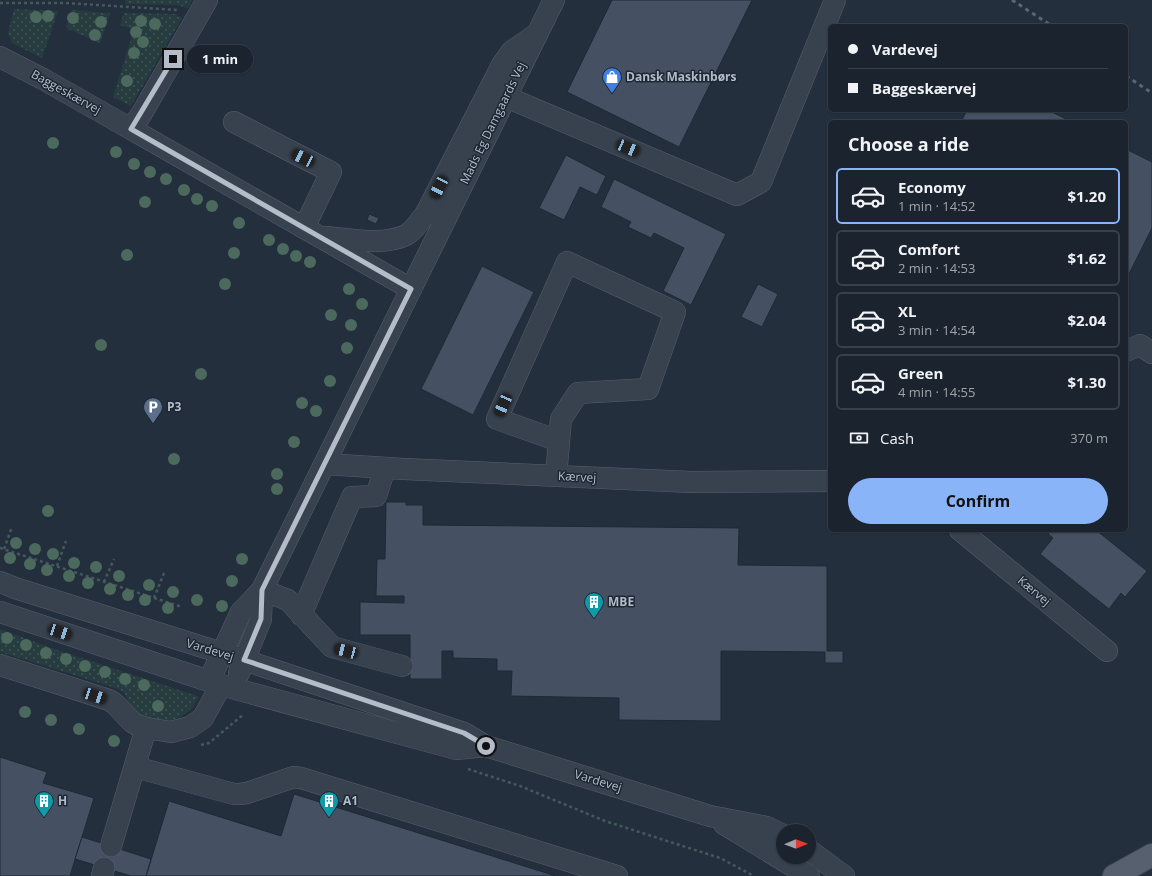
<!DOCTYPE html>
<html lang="en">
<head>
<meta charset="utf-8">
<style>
	body { margin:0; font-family:"Open Sans",sans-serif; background:#282f3a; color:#f1f3f6; height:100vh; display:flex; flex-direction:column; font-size:15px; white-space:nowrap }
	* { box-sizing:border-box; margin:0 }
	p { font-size:13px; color:#a0a4aa }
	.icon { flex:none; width:22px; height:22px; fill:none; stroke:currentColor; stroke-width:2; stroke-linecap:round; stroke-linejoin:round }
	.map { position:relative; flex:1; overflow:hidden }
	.sheet { position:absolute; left:828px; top:120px; width:300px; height:412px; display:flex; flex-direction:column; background:#1b232e; border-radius:6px; box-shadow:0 1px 3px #0004,0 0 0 1px #39404a }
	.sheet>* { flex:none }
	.hud { position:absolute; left:828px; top:24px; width:300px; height:88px; border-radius:6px; box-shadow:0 1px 3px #0004,0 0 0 1px #39404a; display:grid; align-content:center; height:88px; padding:0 20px; background:#1b232e }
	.needle { width:26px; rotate:89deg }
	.fabs { position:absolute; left:776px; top:824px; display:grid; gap:8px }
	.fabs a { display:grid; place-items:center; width:40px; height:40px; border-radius:50%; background:#1b232e; box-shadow:0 1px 3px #0004,0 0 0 1px #39404a; font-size:20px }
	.end { position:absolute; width:18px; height:18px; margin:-9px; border:5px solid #b4bcc9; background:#111; box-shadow:0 0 0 2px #111 }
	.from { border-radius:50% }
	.bubble { position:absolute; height:28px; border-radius:14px; background:#1b232e; box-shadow:0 1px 3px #0004,0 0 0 1px #39404a; font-size:13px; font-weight:700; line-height:28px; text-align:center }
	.car { position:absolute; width:12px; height:24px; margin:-12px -6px; border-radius:5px; box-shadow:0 0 3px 1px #0007; background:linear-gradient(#222 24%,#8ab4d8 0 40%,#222 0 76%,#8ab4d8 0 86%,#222 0) }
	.hud b { display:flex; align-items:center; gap:14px; height:38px; font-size:15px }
	.hud b+b { border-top:1px solid #39404a }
	.hud i { width:10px; height:10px; background:#f1f3f6 }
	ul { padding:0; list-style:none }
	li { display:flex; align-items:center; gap:12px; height:56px; margin:0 8px 6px; padding:0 12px; border:2px solid #39404a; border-radius:6px }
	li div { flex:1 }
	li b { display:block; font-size:15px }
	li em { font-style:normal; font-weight:700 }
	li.active { border-color:#8ab4f8 }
	li>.icon { width:36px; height:36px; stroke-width:1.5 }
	h2 { padding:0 20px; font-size:18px; line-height:48px }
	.pay { display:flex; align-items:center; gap:10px; height:44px; padding:0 20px; font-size:15px }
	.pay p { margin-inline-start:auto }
	.action { display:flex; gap:8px; margin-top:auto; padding:8px 20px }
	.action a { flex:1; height:46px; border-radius:24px; background:#8ab4f8; color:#111; font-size:16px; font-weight:700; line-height:46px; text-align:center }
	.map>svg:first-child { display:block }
	.grass { fill:url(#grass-dots) }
	.building { fill:#455162; stroke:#1f2835 }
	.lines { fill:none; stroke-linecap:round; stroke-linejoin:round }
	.minor-casing { stroke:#565f6c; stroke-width:22 }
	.major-casing { stroke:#414a57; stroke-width:24 }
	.path { stroke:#44595c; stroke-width:2.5; stroke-dasharray:3 3; stroke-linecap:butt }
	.minor { stroke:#38414e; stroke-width:21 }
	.major { stroke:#56606e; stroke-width:22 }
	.rail { stroke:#5a6575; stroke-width:3; stroke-dasharray:4 4; stroke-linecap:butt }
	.tree { fill:#4b6a5d }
	.route { stroke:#b4bcc9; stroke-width:5 }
	.labels { text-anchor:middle; stroke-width:3; stroke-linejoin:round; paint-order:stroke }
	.poi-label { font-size:12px; font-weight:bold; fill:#b4bcc9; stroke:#1d2633; text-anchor:start }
	.street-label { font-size:12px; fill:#b4bcc9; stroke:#1d2633 }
</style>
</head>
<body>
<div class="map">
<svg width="1152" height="876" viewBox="0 0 1152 876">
	<defs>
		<pattern id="grass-dots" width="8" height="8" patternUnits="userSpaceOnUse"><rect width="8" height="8" fill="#263c3f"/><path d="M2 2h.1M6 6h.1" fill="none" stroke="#435659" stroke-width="1.8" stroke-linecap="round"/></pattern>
	</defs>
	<rect width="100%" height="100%" fill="#242f3e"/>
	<g class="grass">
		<path d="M126,0h67l-5,8 -11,-3 -52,-1z"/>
		<path d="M14,9l44,2 -16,47 -30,-15 -4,-10z"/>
		<path d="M72,10l38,3 -10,30 -34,-15z"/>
		<path d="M124,13l51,1 7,4 -51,88 -18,-9 20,-64 -3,-5 -10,-3z"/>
		<path d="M0,629l54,20 134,44 11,4 -8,12 -10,8 -16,5 -22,-5 -8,-5 -6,-7 -4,-11 -6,-5 -119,-37z"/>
	</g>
	<g class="building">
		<path d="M612,0h140l-73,147 -112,-55z"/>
		<path d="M967,110h81l24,12h-111z"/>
		<path d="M1126,149l26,13v66l-26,52z"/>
		<path d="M566,155l40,21 -9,19 -17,-8 -16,33 -25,-12z"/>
		<path d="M614,179l112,55 -35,71 -28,-14 21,-43 -30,-15 -3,5 -23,-11 3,-5 -30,-15z"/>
		<path d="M369,214l10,4 -3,6 -9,-4z"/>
		<path d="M482,266l52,26 -61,123 -52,-26z"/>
		<path d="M758,284l20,10 -16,33 -21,-10z"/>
		<path d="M386,502h20v3h17v20l316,3 -1,37 89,1v85h16v12h-18v-11l-104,-1v70l-102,-1v-22l-108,-2 1,-25h-15v-12l-44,-1v-7h-11v28h-32v-44h-50v-33l44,1v-7h-28l1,-37h8z"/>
		<path d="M1051,530h45l51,41 -22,26 -4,-4 -12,16 -69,-55 13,-16 -5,-4z"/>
		<path d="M0,757l47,15 -4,11 51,15 -24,78h-70z"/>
		<path d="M294,794l262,82h-410l23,-75 112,35z"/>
		<path d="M82,837l69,22 -5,17h-15l-56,-17z"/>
	</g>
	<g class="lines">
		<defs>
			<g id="minor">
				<path d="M207,0l-65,113 -11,16 280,160"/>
				<path d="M0,57l43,22 88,50"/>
				<path d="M506,97l231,98 24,-13 74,-182"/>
				<path d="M234,122l97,50 -27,56"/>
				<path d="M326,237c23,2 59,9 80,-2 8,-4 13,-14 19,-20l77,-150 10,-14 25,-17"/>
				<path d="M1126,351l14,-6 12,8"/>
				<path d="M325,464l79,5 287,13 139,-1"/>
				<path d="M556,476l5,-57 17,-26 70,-4 27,-77 -108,-50 -70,157 62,22"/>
				<path d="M960,530l147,121"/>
				<path d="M0,582l15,6 229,72 220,73 22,13 224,70 57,11 16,8"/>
				<path d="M262,590l26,10 44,47 70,19"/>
				<path d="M0,612l221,73 235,64 30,-3"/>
				<path d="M301,615l51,-118 24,-1 9,-28"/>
				<path d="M0,665l109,35 5,3 18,19 5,3 9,3 25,4 19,-5 13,-9 18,-33"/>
				<path d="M239,673l22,-54 1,-29"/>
				<path d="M209,681l32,-69 21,-22 292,-590"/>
				<path d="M135,767l99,27h6l7,-1 41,-14 6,-2 7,1 316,98"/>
				<path d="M724,824l85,52"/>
				<path d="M111,846l35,-118"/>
				<path d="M809,850l35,26"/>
				<path d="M102,876l2,-8"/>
			</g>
			<path id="major" d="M1114,876l38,-21"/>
		</defs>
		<use href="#minor" class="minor-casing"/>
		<use href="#major" class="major-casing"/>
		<g class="path">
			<path d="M0,3h66l111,7"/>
			<path d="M0,548l182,59"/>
			<path d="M4,549l8,-22"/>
			<path d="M57,566l9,-25"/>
			<path d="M104,582l10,-23"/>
			<path d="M154,598l10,-25"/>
			<path d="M201,745l8,-2 35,-29"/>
			<path d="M468,769l52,17 85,35 115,37 34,18"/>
		</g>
		<use href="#minor" class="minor"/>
		<use href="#major" class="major"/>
		<g class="rail">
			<path d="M1012,0l40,26"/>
			<path d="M1126,76l26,17"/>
		</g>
	</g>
	<g class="tree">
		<circle cx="48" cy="16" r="6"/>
		<circle cx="36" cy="17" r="6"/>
		<circle cx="73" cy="18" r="6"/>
		<circle cx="141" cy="21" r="6"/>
		<circle cx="101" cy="22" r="6"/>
		<circle cx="155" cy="24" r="6"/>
		<circle cx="136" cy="32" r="6"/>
		<circle cx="95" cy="35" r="6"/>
		<circle cx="143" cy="42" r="6"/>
		<circle cx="134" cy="53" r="6"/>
		<circle cx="127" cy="81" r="6"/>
		<circle cx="53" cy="143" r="6"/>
		<circle cx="116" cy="152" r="6"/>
		<circle cx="134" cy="164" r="6"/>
		<circle cx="150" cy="172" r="6"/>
		<circle cx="166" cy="179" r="6"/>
		<circle cx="184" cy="190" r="6"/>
		<circle cx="197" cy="199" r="6"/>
		<circle cx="145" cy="202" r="6"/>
		<circle cx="212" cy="206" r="6"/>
		<circle cx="239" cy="223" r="6"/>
		<circle cx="269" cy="240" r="6"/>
		<circle cx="283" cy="249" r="6"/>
		<circle cx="234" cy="253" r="6"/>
		<circle cx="127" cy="255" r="6"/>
		<circle cx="296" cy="256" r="6"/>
		<circle cx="310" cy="262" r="6"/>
		<circle cx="225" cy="284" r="6"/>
		<circle cx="349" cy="289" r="6"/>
		<circle cx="362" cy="304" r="6"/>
		<circle cx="331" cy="315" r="6"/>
		<circle cx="351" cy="325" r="6"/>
		<circle cx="101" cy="345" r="6"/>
		<circle cx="347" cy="348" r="6"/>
		<circle cx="201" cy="374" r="6"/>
		<circle cx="330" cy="381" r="6"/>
		<circle cx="302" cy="403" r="6"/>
		<circle cx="316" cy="411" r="6"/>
		<circle cx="294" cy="442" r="6"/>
		<circle cx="174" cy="459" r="6"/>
		<circle cx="277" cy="474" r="6"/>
		<circle cx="277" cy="489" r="6"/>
		<circle cx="48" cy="511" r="6"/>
		<circle cx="16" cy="543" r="6"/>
		<circle cx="35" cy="549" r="6"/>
		<circle cx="53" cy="554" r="6"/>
		<circle cx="10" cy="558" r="6"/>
		<circle cx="242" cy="559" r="6"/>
		<circle cx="74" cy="563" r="6"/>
		<circle cx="30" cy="564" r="6"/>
		<circle cx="96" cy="567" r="6"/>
		<circle cx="47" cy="570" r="6"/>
		<circle cx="69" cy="576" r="6"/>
		<circle cx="119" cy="576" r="6"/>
		<circle cx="232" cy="581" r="6"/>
		<circle cx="88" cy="583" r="6"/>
		<circle cx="149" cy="585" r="6"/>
		<circle cx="110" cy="589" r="6"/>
		<circle cx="173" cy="592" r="6"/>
		<circle cx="128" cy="595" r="6"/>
		<circle cx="145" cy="600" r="6"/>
		<circle cx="197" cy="600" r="6"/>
		<circle cx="222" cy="606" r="6"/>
		<circle cx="168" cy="608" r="6"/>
		<circle cx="7" cy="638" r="6"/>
		<circle cx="26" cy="645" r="6"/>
		<circle cx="46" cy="653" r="6"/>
		<circle cx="66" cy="659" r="6"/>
		<circle cx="85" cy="666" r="6"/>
		<circle cx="105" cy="672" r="6"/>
		<circle cx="125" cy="679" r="6"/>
		<circle cx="144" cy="685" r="6"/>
		<circle cx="158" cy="706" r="6"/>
		<circle cx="25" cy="712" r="6"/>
		<circle cx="51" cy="720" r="6"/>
		<circle cx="79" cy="729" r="6"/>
		<circle cx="114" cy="741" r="6"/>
	</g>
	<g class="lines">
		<path class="route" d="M173,59l-42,70 280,160 -149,301 -1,29 -17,41 220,73 22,13"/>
	</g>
	<defs>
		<symbol id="shop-pin" viewBox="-11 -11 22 30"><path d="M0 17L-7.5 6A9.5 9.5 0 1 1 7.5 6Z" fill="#3f7fe0" stroke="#1d2633"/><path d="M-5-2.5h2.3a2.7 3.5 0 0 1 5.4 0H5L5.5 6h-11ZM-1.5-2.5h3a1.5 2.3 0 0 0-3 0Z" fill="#fff"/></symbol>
		<symbol id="parking-pin" viewBox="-11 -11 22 30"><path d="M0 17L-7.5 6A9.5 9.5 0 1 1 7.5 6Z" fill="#5c6f8a" stroke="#1d2633"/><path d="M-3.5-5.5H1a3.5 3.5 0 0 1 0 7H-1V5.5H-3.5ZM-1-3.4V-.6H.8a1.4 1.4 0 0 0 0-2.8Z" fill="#fff"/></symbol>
		<symbol id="building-pin" viewBox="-11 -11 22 30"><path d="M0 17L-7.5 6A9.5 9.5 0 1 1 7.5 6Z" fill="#0f9aa8" stroke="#1d2633"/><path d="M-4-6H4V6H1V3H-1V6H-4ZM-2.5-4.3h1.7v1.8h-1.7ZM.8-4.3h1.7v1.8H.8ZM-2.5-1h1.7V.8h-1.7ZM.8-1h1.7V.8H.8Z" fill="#fff"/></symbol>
	</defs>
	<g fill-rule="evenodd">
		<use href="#shop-pin" x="601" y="66" width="22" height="30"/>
		<use href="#parking-pin" x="142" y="396" width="22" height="30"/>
		<use href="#building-pin" x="583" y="591" width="22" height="30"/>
		<use href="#building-pin" x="33" y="790" width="22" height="30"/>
		<use href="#building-pin" x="318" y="790" width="22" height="30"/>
	</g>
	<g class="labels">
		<g class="poi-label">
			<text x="626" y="81">Dansk Maskinbørs</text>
			<text x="167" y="411">P3</text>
			<text x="608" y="606">MBE</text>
			<text x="58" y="805">H</text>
			<text x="343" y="805">A1</text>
		</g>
		<g class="street-label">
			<text transform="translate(66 92) rotate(29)" y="4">Baggeskærvej</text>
			<text transform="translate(493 123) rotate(-64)" y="4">Mads Eg Damgaards Vej</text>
			<text transform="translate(577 477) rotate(3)" y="4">Kærvej</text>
			<text transform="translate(1034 591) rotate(40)" y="4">Kærvej</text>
			<text transform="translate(210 650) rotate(17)" y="4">Vardevej</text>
			<text transform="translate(598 781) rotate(17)" y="4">Vardevej</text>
		</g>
	</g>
</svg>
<div class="fabs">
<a><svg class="needle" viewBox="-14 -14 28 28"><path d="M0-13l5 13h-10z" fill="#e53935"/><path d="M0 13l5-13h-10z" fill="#a0a4aa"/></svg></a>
</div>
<i class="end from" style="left:486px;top:746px"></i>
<i class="end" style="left:173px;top:59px"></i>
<div class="bubble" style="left:187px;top:45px;width:66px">1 min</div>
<i class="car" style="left:628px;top:148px;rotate:113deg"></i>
<i class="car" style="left:303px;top:158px;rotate:297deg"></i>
<i class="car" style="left:439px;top:187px;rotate:207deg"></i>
<i class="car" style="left:503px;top:405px;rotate:204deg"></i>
<i class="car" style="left:60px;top:632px;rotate:108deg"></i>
<i class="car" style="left:346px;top:651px;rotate:285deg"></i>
<i class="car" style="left:95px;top:696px;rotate:108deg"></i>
<div class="hud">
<b><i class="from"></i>Vardevej</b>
<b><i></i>Baggeskærvej</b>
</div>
<section class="sheet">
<h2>Choose a ride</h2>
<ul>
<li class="active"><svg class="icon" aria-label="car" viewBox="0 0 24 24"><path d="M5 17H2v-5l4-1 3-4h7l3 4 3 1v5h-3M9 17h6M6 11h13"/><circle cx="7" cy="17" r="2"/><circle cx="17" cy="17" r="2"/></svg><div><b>Economy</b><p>1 min · 14:52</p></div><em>$1.20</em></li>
<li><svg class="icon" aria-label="car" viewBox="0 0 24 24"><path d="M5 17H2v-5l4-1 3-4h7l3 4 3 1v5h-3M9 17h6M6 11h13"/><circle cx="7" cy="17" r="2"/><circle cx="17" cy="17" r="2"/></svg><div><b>Comfort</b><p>2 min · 14:53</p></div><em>$1.62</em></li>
<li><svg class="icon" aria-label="car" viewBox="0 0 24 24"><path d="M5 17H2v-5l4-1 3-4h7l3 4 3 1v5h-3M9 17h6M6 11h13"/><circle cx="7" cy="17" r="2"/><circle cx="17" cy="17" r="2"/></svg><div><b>XL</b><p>3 min · 14:54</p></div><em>$2.04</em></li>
<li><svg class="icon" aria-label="car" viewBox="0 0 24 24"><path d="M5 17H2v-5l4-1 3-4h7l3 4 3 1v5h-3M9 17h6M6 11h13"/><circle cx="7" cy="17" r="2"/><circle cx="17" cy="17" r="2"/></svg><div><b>Green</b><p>4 min · 14:55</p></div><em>$1.30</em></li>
</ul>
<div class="pay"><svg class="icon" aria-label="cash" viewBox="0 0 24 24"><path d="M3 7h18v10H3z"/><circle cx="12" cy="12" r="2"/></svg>Cash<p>370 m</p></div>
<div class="action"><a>Confirm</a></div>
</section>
</div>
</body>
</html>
